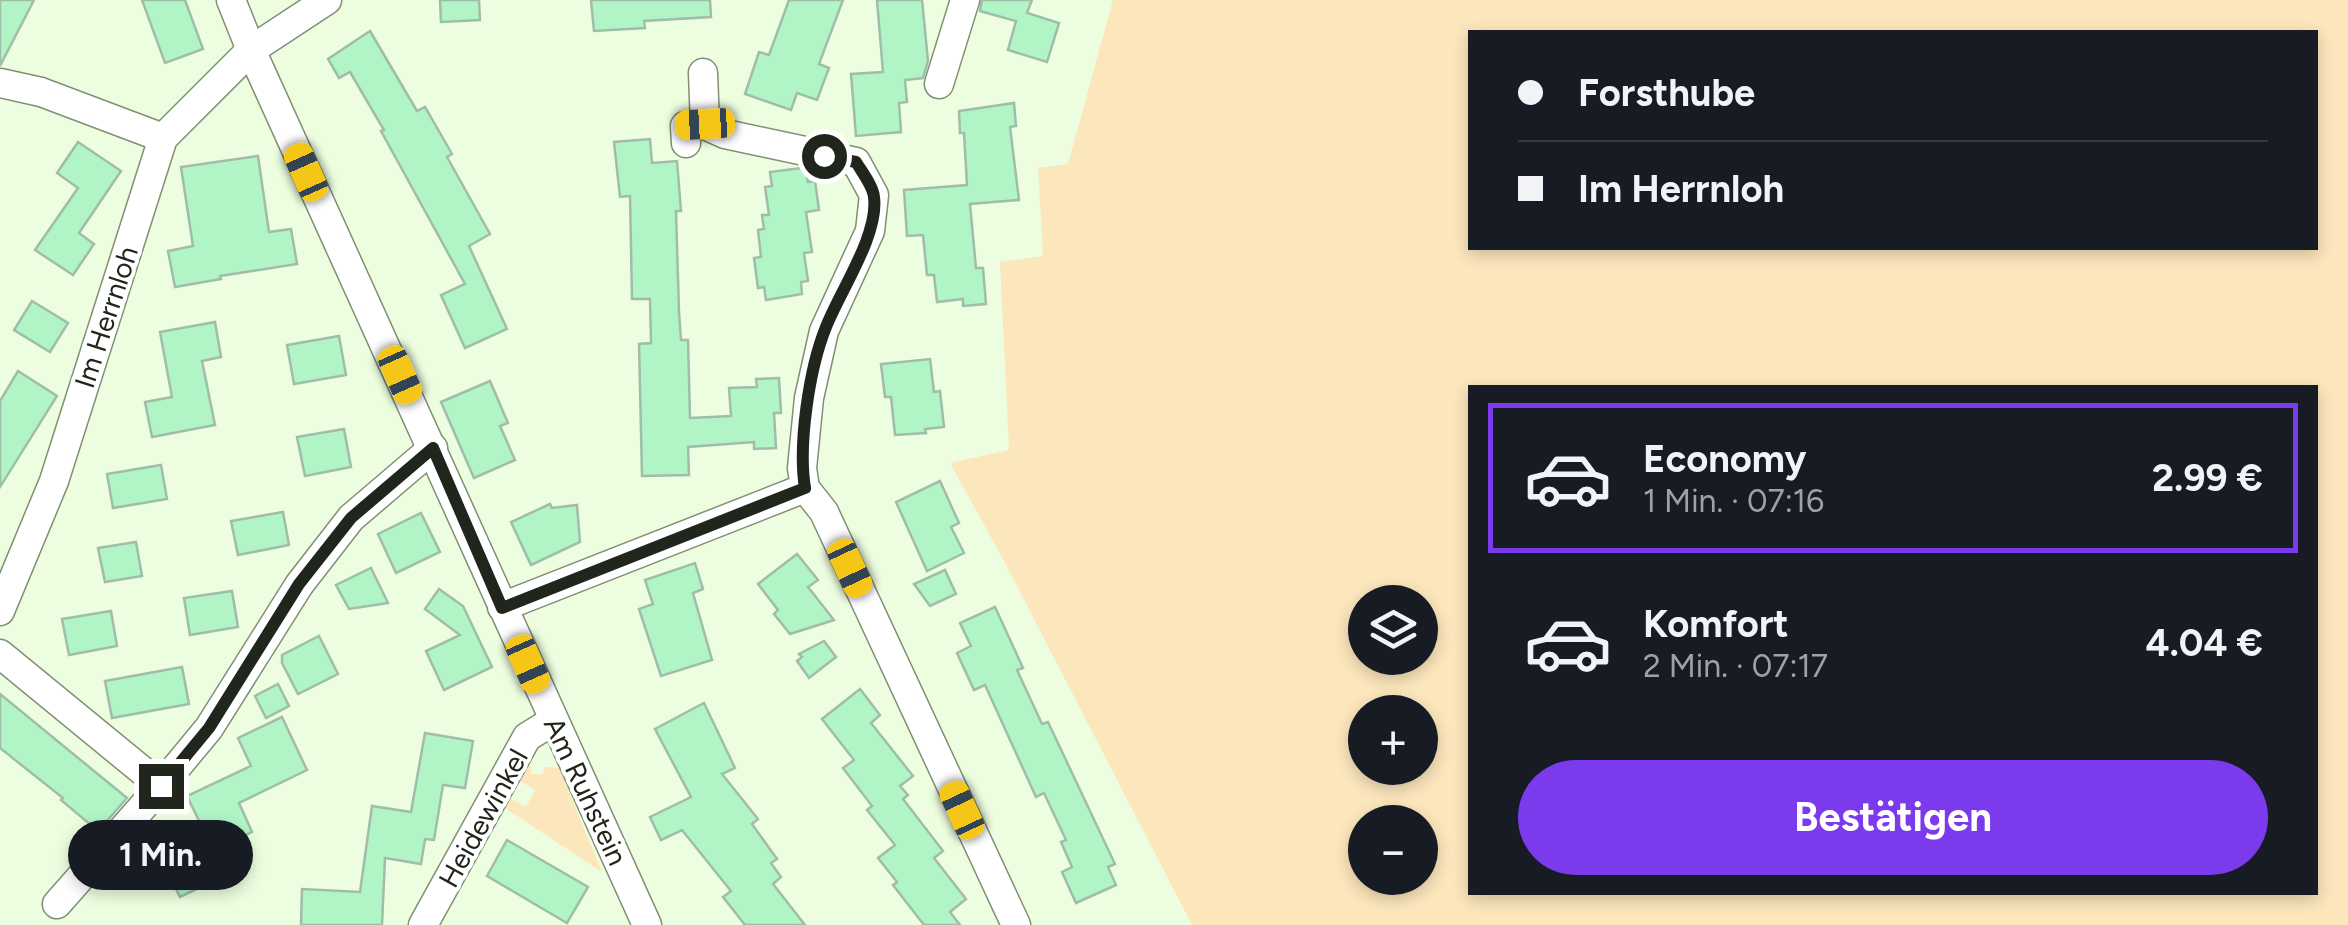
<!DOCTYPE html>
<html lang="de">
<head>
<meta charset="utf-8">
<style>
	body { margin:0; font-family:Figtree,sans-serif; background:#20242c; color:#f1f3f6; height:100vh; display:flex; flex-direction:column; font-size:38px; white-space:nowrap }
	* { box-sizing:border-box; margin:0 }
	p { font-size:32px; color:#9ea1a6 }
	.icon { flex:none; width:55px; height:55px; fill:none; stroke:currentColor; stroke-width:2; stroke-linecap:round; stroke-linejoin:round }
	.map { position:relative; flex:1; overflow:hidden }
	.side { position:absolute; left:1468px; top:385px; width:850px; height:510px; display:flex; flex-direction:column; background:#171b24; border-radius:0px; box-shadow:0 5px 15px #0003 }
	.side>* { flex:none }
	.guide { position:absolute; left:1468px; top:30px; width:850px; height:220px; border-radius:0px; box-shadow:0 5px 15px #0003; display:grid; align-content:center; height:220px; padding:0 50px; background:#171b24 }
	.buttons { position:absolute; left:1348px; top:585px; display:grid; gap:20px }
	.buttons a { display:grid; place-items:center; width:90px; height:90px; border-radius:50%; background:#171b24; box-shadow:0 5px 15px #0003; font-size:50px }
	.end { position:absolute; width:45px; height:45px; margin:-22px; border:12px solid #21261c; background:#fff; box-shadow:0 0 0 5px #fff }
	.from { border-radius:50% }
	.bubble { position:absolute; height:70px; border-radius:35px; background:#171b24; box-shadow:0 5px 15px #0003; font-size:32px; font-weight:700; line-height:70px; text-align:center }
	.car { position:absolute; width:30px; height:60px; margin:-30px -15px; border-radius:12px; box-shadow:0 0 8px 2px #0007; background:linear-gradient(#f5c518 24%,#345 0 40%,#f5c518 0 76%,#345 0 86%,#f5c518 0) }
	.guide b { display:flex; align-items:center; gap:35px; height:95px; font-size:38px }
	.guide b+b { border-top:2px solid #363941 }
	.guide i { width:25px; height:25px; background:#f1f3f6 }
	ul { padding:18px 0 0; list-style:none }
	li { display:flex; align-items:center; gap:30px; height:150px; margin:0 20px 15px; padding:0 30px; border:5px solid transparent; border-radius:0px }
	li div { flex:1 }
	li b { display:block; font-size:38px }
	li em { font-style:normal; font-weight:700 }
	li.current { border-color:#7c3aed }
	li>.icon { width:90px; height:90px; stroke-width:1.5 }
	.cta { display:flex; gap:20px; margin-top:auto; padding:20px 50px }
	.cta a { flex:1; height:115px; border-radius:60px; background:#7c3aed; color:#fff; font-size:40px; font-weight:700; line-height:115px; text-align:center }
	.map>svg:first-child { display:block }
	.green { fill:#fce6bc; fill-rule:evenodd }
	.building { fill:#b1f5c7; stroke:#a0bda9; stroke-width:2.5 }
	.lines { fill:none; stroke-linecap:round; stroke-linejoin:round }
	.minor-casing { stroke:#818f74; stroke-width:31 }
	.minor { stroke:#fff; stroke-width:28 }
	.route { stroke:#21261c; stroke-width:12 }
	.labels { text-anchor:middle; stroke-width:8; stroke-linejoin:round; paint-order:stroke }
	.street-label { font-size:28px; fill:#21261c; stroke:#fff }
</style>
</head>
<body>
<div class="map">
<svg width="2348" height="925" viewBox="0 0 2348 925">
	<rect width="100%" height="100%" fill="#edfee0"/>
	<g class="green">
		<path d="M1113,0h1235v925h-1156l-188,-364 -54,-98 59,-13 -9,-188 43,-6 -5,-88 30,-4zM1470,32h845v216h-845zM1470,388h845v504h-845zM1420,602v56h-55v-56zM1420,712v56h-55v-56zM1365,822h55v56h-55z"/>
		<path d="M525,766h6v8h12l1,-7 15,1 43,104 -100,-66 5,-9 19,10 9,-17 -18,-11z"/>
	</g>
	<g class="building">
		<path d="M0,0h34l-34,66z"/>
		<path d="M142,0h43l18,49 -38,14z"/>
		<path d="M440,0h39l1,20 -39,2z"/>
		<path d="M591,0h119l1,17 -67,4 1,7 -51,3z"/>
		<path d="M789,0h54l-24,64 10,4 -12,32 -20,-7 -6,17 -46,-16 14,-42 10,3z"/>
		<path d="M877,0h45l6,61 -5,17 -18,2 2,22 -8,1 2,29 -45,4 -5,-62 32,-2z"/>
		<path d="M982,0h50l-5,13 32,10 -12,39 -39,-12 8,-29 -36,-10z"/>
		<path d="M370,31l47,80 8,-4 27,47 -5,3 43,77 -21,12 38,83 -42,19 -24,-53 24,-11 -84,-153 3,-1 -34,-58 -11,6 -11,-19z"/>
		<path d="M1014,103l2,23 -6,1 9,73 -49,4 6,64h7l3,36 -23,2v-7l-26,3 -3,-27h-7l-4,-40 -16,1 -3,-46 63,-5 -3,-52h-4l-1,-22z"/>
		<path d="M650,139l2,24 25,-2 4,50h-5l3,101 2,28h7l2,78 41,-2 -2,-28 28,-1 -1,-8 23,-1 2,35h-7l2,35 -22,1v-7l-66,5 1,28 -47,1 -3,-132 12,-1 -1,-44h-18l-2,-103 -10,1 -6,-55z"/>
		<path d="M78,142l43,29 -42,62 15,11 -21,31 -38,-25 43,-62 -21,-15z"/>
		<path d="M258,156l11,76 22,-3 6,35 -77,12 1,3 -46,8 -7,-36 25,-5 -12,-79z"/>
		<path d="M801,168l5,1 2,13 7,-1 4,29 -13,2 6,40 -8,1 4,28 -7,1 1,12 -36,6 -2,-13 -6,1 -4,-30 7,-1 -3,-27 6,-1 -2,-14h7l-4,-28 7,-1 -2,-14z"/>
		<path d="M32,301l36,22 -18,29 -36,-22z"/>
		<path d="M215,322l6,35 -19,4 13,64 -63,12 -7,-35 27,-5 -12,-65z"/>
		<path d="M339,336l7,39 -52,9 -7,-39z"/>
		<path d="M930,359l4,33 6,-1 4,36 -19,2 1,4 -31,2 -4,-38h-6l-4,-33z"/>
		<path d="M18,371l39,25 -57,91v-86z"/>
		<path d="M490,381l18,42 -8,3 15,34 -41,18 -33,-76z"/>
		<path d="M344,429l7,38 -46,9 -8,-39z"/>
		<path d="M161,465l6,34 -54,9 -6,-34z"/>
		<path d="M940,481l19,42 -8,4 13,26 -37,18 -31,-69z"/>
		<path d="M550,504l2,4 25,-3 3,37 -49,23 -20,-43z"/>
		<path d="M283,512l6,33 -51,10 -7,-34z"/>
		<path d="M421,513l19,39 -44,21 -18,-39z"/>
		<path d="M136,542l6,34 -37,6 -7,-34z"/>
		<path d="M797,554l21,26 -10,7 26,33 -44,14 -16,-20 4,-4 -20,-26z"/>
		<path d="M695,563l8,26 -10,4 19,67 -51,16 -22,-67 14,-5 -8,-24z"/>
		<path d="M371,568l17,35 -39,6 -13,-24z"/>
		<path d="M945,570l11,24 -26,12 -16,-22z"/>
		<path d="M439,589l24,17 29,61 -48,23 -18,-39 34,-16 -35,-26z"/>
		<path d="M232,591l6,36 -48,8 -6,-37z"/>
		<path d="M995,607l28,61 -6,2 25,54 6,-2 67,142 -7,3 8,18 -40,18 -14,-31 10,-5 -11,-25 5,-2 -22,-47 -8,4 -51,-112 -11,5 -17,-37 14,-7 -11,-23z"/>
		<path d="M111,611l6,35 -48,9 -7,-36z"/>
		<path d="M319,636l19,38 -40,20 -16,-31v-8z"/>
		<path d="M824,641l12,16 -27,21 -12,-17 5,-4 -3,-3z"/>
		<path d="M182,667l7,37 -77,14 -7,-37z"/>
		<path d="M278,684l11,22 -23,12 -11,-22z"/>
		<path d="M860,689l20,26 -9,8 42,53 -13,10 8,9 -5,4 40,52 -9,7 32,41 -16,13 10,13h-36l-31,-40 4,-3 -19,-24 17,-13 -28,-35 5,-4 -29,-38 11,-8 -32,-41z"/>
		<path d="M0,694l127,104 -29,33 -37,-31 2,-2 -63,-50z"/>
		<path d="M704,703l31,65 -13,6 36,45 -6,5 25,35 -6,4 10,14 -8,7 32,41h-60l-22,-28 8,-6 -49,-61 -21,10 -11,-23 41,-20 -36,-68z"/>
		<path d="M282,717l25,53 -68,33 13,29 -19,9 -8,-17 -20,9 -18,-37 64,-30 -13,-28z"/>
		<path d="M425,733l48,8 -8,47 -22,-3 -9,55 -9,-1 -4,25 -36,-6 -3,67h-81l1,-36 58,3 12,-86 39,6z"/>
		<path d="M173,828l28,59 -21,10 -10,-20 -20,10 -19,-39z"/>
		<path d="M507,840l81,47 -21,36 -80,-47z"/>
	</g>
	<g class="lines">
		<defs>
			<g id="minor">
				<path d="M231,0l20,50 396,875"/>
				<path d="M703,73l2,52"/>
				<path d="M0,83l41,9 122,46"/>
				<path d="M939,84l26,-84"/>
				<path d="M686,143l-1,-17 20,-1 20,9 131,28 18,33 -4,36 -46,100 -15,67 -7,70 3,20 19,24 192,413"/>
				<path d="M502,607l303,-119"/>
				<path d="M0,611l54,-130 109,-343 88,-88 76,-50"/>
				<path d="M0,654l161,132 48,-58 90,-143 52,-67 82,-70"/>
				<path d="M57,904l104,-118"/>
				<path d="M423,925l104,-188 26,-16"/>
			</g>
		</defs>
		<use href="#minor" class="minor-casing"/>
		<use href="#minor" class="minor"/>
	</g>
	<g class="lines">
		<path class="route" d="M161,786l48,-58 90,-144 52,-66 82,-70 69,160 303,-120c-7,-43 4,-119 21,-161 14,-36 53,-92 48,-130 -1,-11 -12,-25 -18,-35l-32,-6"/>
	</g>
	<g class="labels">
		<g class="street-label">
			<text transform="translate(106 317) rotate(-72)" y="10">Im Herrnloh</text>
			<text transform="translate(586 791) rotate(65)" y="10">Am Ruhstein</text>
			<text transform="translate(483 818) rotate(-61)" y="10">Heidewinkel</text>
		</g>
	</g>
</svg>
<div class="buttons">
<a><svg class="icon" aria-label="layers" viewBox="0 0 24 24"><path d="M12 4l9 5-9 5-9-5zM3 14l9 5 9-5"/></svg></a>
<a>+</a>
<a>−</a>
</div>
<i class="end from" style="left:824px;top:156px"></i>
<i class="end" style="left:161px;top:786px"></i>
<div class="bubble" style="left:68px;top:820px;width:185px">1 Min.</div>
<i class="car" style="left:705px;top:124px;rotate:267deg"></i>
<i class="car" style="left:306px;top:172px;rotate:336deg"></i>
<i class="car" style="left:400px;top:375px;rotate:156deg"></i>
<i class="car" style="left:850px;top:568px;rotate:155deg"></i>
<i class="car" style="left:528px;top:664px;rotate:156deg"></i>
<i class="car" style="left:962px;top:810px;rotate:335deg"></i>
<div class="guide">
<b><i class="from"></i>Forsthube</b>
<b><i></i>Im Herrnloh</b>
</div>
<section class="side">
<ul>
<li class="current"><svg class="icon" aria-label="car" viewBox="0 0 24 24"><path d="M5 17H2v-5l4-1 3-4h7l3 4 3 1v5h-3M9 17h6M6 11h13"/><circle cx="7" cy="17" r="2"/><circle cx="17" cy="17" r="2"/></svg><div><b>Economy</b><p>1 Min. · 07:16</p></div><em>2.99 €</em></li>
<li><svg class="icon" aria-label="car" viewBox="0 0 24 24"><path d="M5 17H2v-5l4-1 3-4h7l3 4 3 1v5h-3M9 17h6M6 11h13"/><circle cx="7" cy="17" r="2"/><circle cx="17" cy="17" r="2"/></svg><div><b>Komfort</b><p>2 Min. · 07:17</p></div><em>4.04 €</em></li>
</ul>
<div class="cta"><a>Bestätigen</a></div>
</section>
</div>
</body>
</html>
